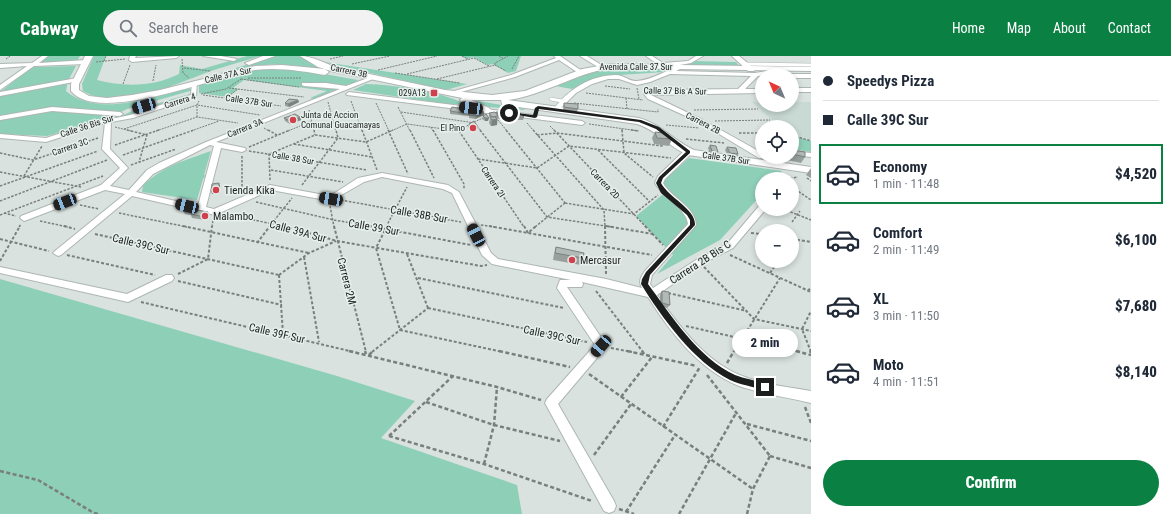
<!DOCTYPE html>
<html lang="en">
<head>
<meta charset="utf-8">
<style>
	body { margin:0; font-family:"Roboto Condensed",sans-serif; background:#f2f2f3; color:#1f2937; height:100vh; display:flex; flex-direction:column; font-size:15px; white-space:nowrap }
	* { box-sizing:border-box; margin:0 }
	p { font-size:13px; color:#747a83 }
	.icon { flex:none; width:22px; height:22px; fill:none; stroke:currentColor; stroke-width:2; stroke-linecap:round; stroke-linejoin:round }
	.map { position:relative; flex:1; overflow:hidden }
	.details { display:flex; flex-direction:column; background:#fff; width:360px }
	.details>* { flex:none }
	.guide { display:grid; align-content:center; height:88px; padding:0 12px; background:#fff }
	.needle { width:26px; rotate:316deg }
	.controls { position:absolute; left:755px; top:12px; display:grid; gap:8px }
	.controls a { display:grid; place-items:center; width:44px; height:44px; border-radius:50%; background:#fff; box-shadow:0 2px 6px #0003; font-size:20px }
	.end { position:absolute; width:18px; height:18px; margin:-9px; border:5px solid #1b1e1d; background:#fff; box-shadow:0 0 0 2px #fff }
	.from { border-radius:50% }
	.bubble { position:absolute; height:28px; border-radius:14px; background:#fff; box-shadow:0 2px 6px #0003; font-size:13px; font-weight:800; line-height:28px; text-align:center }
	.car { position:absolute; width:12px; height:24px; margin:-12px -6px; border-radius:5px; box-shadow:0 0 3px 1px #0007; background:linear-gradient(#222 24%,#8ab4d8 0 40%,#222 0 76%,#8ab4d8 0 86%,#222 0) }
	.guide b { display:flex; align-items:center; gap:14px; height:38px; font-size:15px }
	.guide b+b { border-top:1px solid #e0e1e3 }
	.guide i { width:10px; height:10px; background:#1f2937 }
	ul { padding:0; list-style:none }
	li { display:flex; align-items:center; gap:12px; height:60px; margin:0 8px 6px; padding:0 4px; border:2px solid transparent; border-radius:0px }
	li div { flex:1 }
	li b { display:block; font-size:15px }
	li em { font-style:normal; font-weight:800 }
	li.selected { border-color:#0b8043 }
	li>.icon { width:36px; height:36px; stroke-width:1.5 }
	.primary-button { display:flex; gap:8px; margin-top:auto; padding:8px 12px }
	.primary-button a { flex:1; height:46px; border-radius:24px; background:#0b8043; color:#fff; font-size:16px; font-weight:800; line-height:46px; text-align:center }
	header { display:flex; align-items:center; gap:24px; box-sizing:border-box; height:56px; padding:0 20px; background:#0b8043; color:#fff }
	header strong { font-size:19px }
	nav { display:flex; gap:22px; margin-inline-start:auto; font-size:14px }
	.search { width:280px; height:36px; background:#f2f2f3; display:flex; align-items:center; gap:10px; box-sizing:border-box; padding:0 14px; border-radius:22px; color:#747a83; font-size:15px }
	main { display:flex; flex:1; min-height:0 }
	.map>svg:first-child { display:block }
	.built { fill:#c8dad3 }
	.green { fill:#8ecfb8 }
	.lines { fill:none; stroke-linecap:round; stroke-linejoin:round }
	.service-casing { stroke:#aeb6b3; stroke-width:4 }
	.minor-casing { stroke:#aeb6b3; stroke-width:2 }
	.tertiary-casing { stroke:#aeb6b3; stroke-width:2 }
	.secondary-casing { stroke:#aeb6b3; stroke-width:2 }
	.path-far3 { stroke:#797f7d; stroke-width:1; stroke-dasharray:2 1; stroke-linecap:butt }
	.path-far2 { stroke:#797f7d; stroke-width:1.5; stroke-dasharray:2.5 1.5; stroke-linecap:butt }
	.path-far1 { stroke:#797f7d; stroke-width:2; stroke-dasharray:3 2; stroke-linecap:butt }
	.path { stroke:#797f7d; stroke-width:2.5; stroke-dasharray:4 2.5; stroke-linecap:butt }
	.service { stroke:#fff; stroke-width:3 }
	.minor { fill:#fff; fill-rule:evenodd }
	.tertiary { fill:#fff; fill-rule:evenodd }
	.secondary { fill:#fff; fill-rule:evenodd }
	.wall { fill:#98a09d }
	.shaded-wall { fill:#7c827f }
	.building { fill:#b1bab6; stroke:#7c827f }
	.route { fill:#1b1e1d }
	.poi-dot { fill:#d1414d; stroke:#e7f0ec; stroke-width:1.5 }
	.labels { text-anchor:middle; stroke-width:3; stroke-linejoin:round; paint-order:stroke }
	.far-street-label { font-size:9px; fill:#1b1e1d; stroke:#e7f0ec }
	.far-poi-label { font-size:9px; fill:#1b1e1d; stroke:#e7f0ec; text-anchor:end }
	.poi-label { font-size:11px; fill:#1b1e1d; stroke:#e7f0ec; text-anchor:start }
	.street-label { font-size:11px; fill:#1b1e1d; stroke:#e7f0ec }
</style>
</head>
<body>
<header>
<strong>Cabway</strong>
<div class="search"><svg class="icon" aria-label="search" viewBox="0 0 24 24"><circle cx="10" cy="10" r="6"/><path d="M15 15l6 6"/></svg>Search here</div>
<nav><a>Home</a><a>Map</a><a>About</a><a>Contact</a></nav>
</header>
<main>
<div class="map">
<svg width="811" height="458" viewBox="0 0 811 458">
	<rect width="100%" height="100%" fill="#d9e2df"/>
	<path class="built" d="M752,46h10v3h30v-3h19v38l-19,-7v-6h-12z"/>
	<g class="green">
		<path d="M47,0h33l-3,5 -39,2z"/>
		<path d="M94,0h12l-9,24c27,7 56,7 82,-6l1,-9 22,4 45,-13h14c-14,4 -29,8 -44,13 -36,12 -97,44 -134,22l-1,-7z"/>
		<path d="M276,0h23l18,9 28,8c-26,-4 -53,-10 -80,-8 -15,1 -31,5 -46,8z"/>
		<path d="M461,0h60l-5,15 -8,2 -15,-9 -5,1 -15,-8 -6,2z"/>
		<path d="M318,5l149,23 -21,6z"/>
		<path d="M694,5l42,1 3,4 -60,-1z"/>
		<path d="M76,10l-8,15 -2,10c32,27 86,6 120,-3l7,1 -3,2 -63,18 -18,9 -62,18 -47,-2v-42l32,-25z"/>
		<path d="M603,12l70,1 -9,3 -45,3 -26,5 -21,9 -17,-3 34,-15z"/>
		<path d="M257,13l44,1 57,10 -6,4 -38,15 -4,-1 17,-7 -83,-11 -11,8 5,1 -10,8 -29,-4v-10l29,-8z"/>
		<path d="M366,28c30,1 72,7 100,20h-19l-94,-14z"/>
		<path d="M193,37l-2,3 -52,17 -22,5 15,-7z"/>
		<path d="M473,44l52,9 -1,1 -35,-3z"/>
		<path d="M792,79l19,6v11l-19,-3z"/>
		<path d="M211,95l-7,24h2l-3,4 -6,21 -55,-8 1,-7c23,-20 40,-24 68,-34z"/>
		<path d="M689,102l93,13 -7,8h-13v15l-42,46 -63,34 16,-19 -37,-39 31,-25 -6,-8z"/>
		<path d="M0,223l337,97 78,25 -34,37 136,47 5,29h-522z"/>
	</g>
	<g class="lines">
		<defs>
			<g id="service">
				<path d="M745,8l65,1"/>
				<path d="M551,43l11,2"/>
			</g>
			<g id="minor">
				<path d="M42,0h6l-9,7 47,-3 3,2 -3,2 -52,2 -34,24v-5l27,-19 -27,2v-4l32,-1z"/>
				<path d="M130,0h6l-1,2 44,-2 -3,2 -44,4 -3,-2z"/>
				<path d="M203,0h18l16,3 -3,2z"/>
				<path d="M554,0h6l22,15 -5,1 -18,-12 -44,17 -65,18 -3,-2 64,-18 45,-17z"/>
				<path d="M580,0h7l16,10 -5,1z"/>
				<path d="M646,0h6l11,7 25,-2 8,-5h7l-12,7 -28,5z"/>
				<path d="M681,9l3,2 -8,4 79,2 30,-5v2l-18,3 3,2 -12,1 -13,13h17v4l-111,2 52,25 59,33v4l3,1h-6l-60,-36 -51,-23 -4,-5 13,-4 81,-1 13,-13 -81,-2 -20,8 -13,3 -18,-6h-11l-16,5 -16,9 -18,18 -5,-1c14,-20 38,-35 63,-35 8,0 14,7 21,6 16,-1 29,-11 44,-16z"/>
				<path d="M792,18h19v4h-19v-3h-2z"/>
				<path d="M77,22l3,2 -1,1 -79,15v-4z"/>
				<path d="M368,22l5,1 -157,63 29,6 1,2 -4,2 -21,-4 -15,59 8,2 56,-24 60,11 28,-18 24,-5 66,12 11,7 32,61 7,6 108,20 36,9c-4,-7 -1,-11 3,-17l43,-47c-1,-15 -25,-26 -33,-41l3,-7 27,-26h6v4l-26,25 -2,4c9,16 32,23 33,42l-44,50 -2,9 3,4 43,-28 31,-16 32,-38 3,-1v4h4l-33,39 -31,16 -45,31c23,32 50,69 88,82 21,8 44,10 66,14v12c-24,-6 -49,-9 -72,-17 -40,-16 -69,-54 -91,-89l-66,-15 1,2 -1,3h-15l40,59 -49,58 56,97 2,5 -2,5 -5,2 -5,-2 -59,-108 2,-4 48,-54 -38,-57 3,-8h11l-79,-16 -10,-9 -30,-62 -9,-4 -61,-12 -18,5 -33,19 -60,-11 -56,25 -83,-19 -71,59 -3,1 -5,-3 2,-2 70,-57 -20,-4 -78,30 -3,1 -4,-3 1,-2 80,-31 19,-17 -18,-19 3,-26 -59,19 -46,-4v-4l46,4 65,-21 5,1 14,-3 61,-20 1,-13 5,-1 -1,16 -63,21 -22,4 -1,27 18,19 -18,18 19,4 18,-20 12,-7 47,-21 134,-53 -36,-3 -2,-1v-2h24l20,3zM210,89l4,1 -16,60 -62,-14 17,-18z"/>
				<rect x="792" y="32" width="19" height="4"/>
				<path d="M349,36l233,29 3,2 -3,2 -235,-30 -1,-1z"/>
				<path d="M52,51l68,5 3,2 -3,2 -68,-5 -52,9v-4z"/>
				<path d="M792,95l19,2v4l-19,-2z"/>
				<path d="M0,211l127,27 39,-19h6l2,3 -2,3 -44,21 -128,-29z"/>
			</g>
			<path id="tertiary" d="M732,0h7l16,13 -1,2h-6z"/>
			<g id="secondary">
				<path d="M85,0h8l-14,28v6l10,6 18,2 25,-3 28,-5 95,-24 27,-1 43,4 4,3 -4,3c-23,-4 -47,-8 -70,-5 -39,6 -156,55 -184,21v-7z"/>
				<path d="M263,0h12l-26,9 -4,-2z"/>
				<path d="M300,0c13,0 23,7 36,11l109,23 47,5 33,-4 57,-22 28,-5 201,3v4l-201,-3c-36,6 -66,27 -102,32l131,18c22,6 35,23 55,32l117,17v6l-123,-18c-19,-8 -31,-25 -51,-31l-132,-19 -3,-1 -1,-4h-30l18,8 2,2 -5,3 -24,-11 -2,-2 2,-2 -131,-27 -13,-4z"/>
			</g>
		</defs>
		<use href="#service" class="service-casing"/>
		<use href="#minor" class="minor-casing"/>
		<use href="#tertiary" class="tertiary-casing"/>
		<use href="#secondary" class="secondary-casing"/>
		<g class="path-far3">
			<path d="M462,0l6,3"/>
			<path d="M499,0l5,3"/>
			<path d="M474,2l15,8"/>
			<path d="M6,3l4,-3"/>
			<path d="M182,3l1,14 6,5"/>
			<path d="M330,3l13,-3"/>
			<path d="M104,5l2,-5"/>
			<path d="M96,6l29,-3"/>
			<path d="M352,8l38,-8"/>
			<path d="M495,9l11,6"/>
			<path d="M184,12l26,3"/>
			<path d="M512,13l7,-13"/>
			<path d="M378,14l59,-14"/>
			<path d="M395,17l65,10"/>
			<path d="M407,18l67,-16"/>
			<path d="M248,22h53"/>
			<path d="M241,23l58,8"/>
			<path d="M437,23l58,-14v-2l13,-7"/>
			<path d="M153,25l3,-16"/>
			<path d="M123,28l7,-19"/>
			<path d="M605,30l25,3"/>
			<path d="M229,32l75,9"/>
			<path d="M637,32l2,11"/>
			<path d="M586,37l57,7"/>
			<path d="M201,38l25,-5 15,-10"/>
			<path d="M203,39l78,11"/>
			<path d="M226,42l12,-9"/>
			<path d="M626,42l1,11"/>
			<path d="M351,45l11,30"/>
			<path d="M328,46l8,29"/>
			<path d="M376,47l13,28"/>
			<path d="M574,47l84,9v-3"/>
			<path d="M398,51l12,24"/>
			<path d="M309,54l5,21"/>
			<path d="M694,54l64,-1"/>
			<path d="M401,56l74,11"/>
			<path d="M197,61v-12l2,-4"/>
			<path d="M498,64l9,11"/>
			<path d="M715,65l55,-1"/>
			<path d="M474,66l9,-4"/>
			<path d="M527,67l7,8"/>
			<path d="M589,68l50,7"/>
			<path d="M666,69l33,3"/>
			<path d="M477,70l4,5"/>
			<path d="M550,70l5,5"/>
			<path d="M115,71l16,4"/>
			<path d="M431,71l2,4"/>
			<path d="M264,72l5,3"/>
			<path d="M124,73l73,-24 63,10"/>
			<path d="M622,73v2"/>
			<path d="M156,75l41,-14 41,6"/>
			<path d="M191,75l28,-10"/>
			<path d="M288,75l24,-10"/>
			<path d="M391,75l16,-7 52,7"/>
			<path d="M459,75l11,-7"/>
		</g>
		<g class="path-far2">
			<path d="M127,74l20,5 -8,27"/>
			<path d="M268,74l9,5"/>
			<path d="M314,74l1,5"/>
			<path d="M362,74l15,40"/>
			<path d="M388,74l20,44"/>
			<path d="M410,74l24,48"/>
			<path d="M433,74l31,54v5"/>
			<path d="M451,74l8,1"/>
			<path d="M480,74l67,87 65,10"/>
			<path d="M506,74l59,73"/>
			<path d="M533,74l71,80 1,17"/>
			<path d="M554,74l92,97"/>
			<path d="M622,74l2,23 29,24"/>
			<path d="M631,74l8,1"/>
			<path d="M459,75l65,96"/>
			<path d="M459,75l2,-1"/>
			<path d="M739,77h23"/>
			<path d="M537,79l20,-2 106,13"/>
			<path d="M792,79l19,6"/>
			<path d="M686,83l38,4"/>
			<path d="M294,88l78,13"/>
			<path d="M115,89l44,-15"/>
			<path d="M249,91l41,-17"/>
			<path d="M598,94l52,52"/>
			<path d="M249,95l118,19"/>
			<path d="M0,97l33,7 65,-22"/>
			<path d="M123,99l71,-25"/>
			<path d="M242,100v35"/>
			<path d="M478,103l59,9 32,-22 102,12"/>
			<path d="M131,109l45,-16"/>
			<path d="M271,114l72,12"/>
			<path d="M0,116l81,15"/>
			<path d="M24,120l18,-30"/>
			<path d="M807,122l4,3"/>
			<path d="M786,123l12,-2"/>
			<path d="M270,124l-1,-26 46,-19 51,7 27,-12"/>
			<path d="M302,129l36,-47 -2,-8"/>
			<path d="M0,130l98,-35"/>
			<path d="M792,131l19,13"/>
			<path d="M341,144l120,22"/>
			<path d="M0,145l107,-41"/>
			<path d="M256,146l78,18 41,7"/>
			<path d="M565,147l69,11 24,-19"/>
			<path d="M80,149l19,4"/>
			<path d="M330,150l4,21"/>
			<path d="M783,153l28,11"/>
			<path d="M4,157l12,3"/>
			<path d="M119,157l68,14"/>
			<path d="M0,159l103,-39"/>
			<path d="M229,159l59,12"/>
			<path d="M40,165l28,6"/>
			<path d="M792,166l8,-11"/>
			<path d="M481,169l14,2"/>
			<path d="M19,171l2,-3"/>
			<path d="M212,171l1,-7"/>
			<path d="M269,171l23,-29"/>
			<path d="M386,171l21,-40"/>
			<path d="M535,171l30,-24"/>
		</g>
		<g class="path-far1">
			<path d="M64,170l11,3"/>
			<path d="M183,170l126,27"/>
			<path d="M284,170l53,15 144,25 6,-1"/>
			<path d="M334,170l32,126"/>
			<path d="M369,170l102,19"/>
			<path d="M387,170l-11,22 24,82 103,22"/>
			<path d="M489,170l163,29"/>
			<path d="M524,170l4,7 8,-7"/>
			<path d="M605,170l1,49"/>
			<path d="M606,170l47,8"/>
			<path d="M645,170l18,19"/>
			<path d="M751,177l11,1"/>
			<path d="M95,178l184,41"/>
			<path d="M0,183l49,12"/>
			<path d="M792,183l19,3"/>
			<path d="M257,187l13,-17"/>
			<path d="M407,198l21,54"/>
			<path d="M67,199l88,20"/>
			<path d="M730,199l81,37"/>
			<path d="M304,201l15,85"/>
			<path d="M0,205l20,-35"/>
			<path d="M704,211l50,52 57,12"/>
			<path d="M770,217l8,-12"/>
			<path d="M178,218l30,-15 4,-33"/>
			<path d="M279,219l30,-22 27,-12"/>
			<path d="M279,219l4,59"/>
			<path d="M418,222l146,30"/>
			<path d="M178,225l104,24"/>
			<path d="M596,235l47,61"/>
			<path d="M808,235l3,-4"/>
			<path d="M668,237l79,18"/>
			<path d="M141,246l213,50"/>
			<path d="M428,252l159,34"/>
			<path d="M686,270l114,26"/>
			<path d="M611,292l21,4"/>
			<path d="M372,296l56,-44"/>
			<path d="M734,296l46,-74"/>
			<path d="M811,296l-9,-23 9,-18"/>
		</g>
		<g class="path">
			<path d="M349,295l148,36 44,13"/>
			<path d="M365,295l1,3"/>
			<path d="M499,295l71,16"/>
			<path d="M627,295l70,15"/>
			<path d="M642,295l2,3"/>
			<path d="M796,295l15,4"/>
			<path d="M810,295l1,2"/>
			<path d="M369,299l4,-4"/>
			<path d="M727,307l7,-12"/>
			<path d="M589,318l164,115"/>
			<path d="M707,319l63,81"/>
			<path d="M621,341l31,-40"/>
			<path d="M426,346l68,23 66,16"/>
			<path d="M805,351l6,16"/>
			<path d="M747,368l64,17"/>
			<path d="M663,371l37,-60"/>
			<path d="M389,380l95,28 108,37"/>
			<path d="M389,380l64,-60"/>
			<path d="M594,399l37,-51"/>
			<path d="M770,400l41,12"/>
			<path d="M484,408l10,-39 3,-38"/>
			<path d="M0,415l38,9 56,33 5,1"/>
			<path d="M619,453l15,5"/>
			<path d="M626,456l49,-77"/>
			<path d="M679,458l57,-101"/>
			<path d="M747,458l6,-25 17,-33"/>
		</g>
		<use href="#service" class="service"/>
		<use href="#minor" class="minor"/>
		<use href="#tertiary" class="tertiary"/>
		<use href="#secondary" class="secondary"/>
	</g>
	<g class="wall">
		<path d="M298,44l1,2 -10,5 -4,-1v-3z"/>
		<path d="M564,47l14,6 -1,3 -14,-2z"/>
		<path d="M450,55l34,1v3l-9,4 -6,-1v-2l-19,-2z"/>
		<path d="M496,56l28,5 -1,3h-15l-2,-2 -7,1 -1,-1 -1,7 -6,1 -2,-3 1,-5 -1,-2v-3h7z"/>
		<path d="M483,60l5,5h-3l-3,-2z"/>
		<path d="M300,61l1,3 -11,4 -5,-3 -1,-3z"/>
		<path d="M469,68l8,6 -6,1 -3,-4z"/>
		<path d="M655,76l17,7 -3,7 -15,-2 -2,-6z"/>
		<path d="M710,89l8,7 -2,3 -6,-1 -2,-6z"/>
		<path d="M727,91l11,7 -1,4 -9,-2 -3,-6z"/>
		<path d="M792,94l13,7 -4,6 -28,-6h19z"/>
		<path d="M811,112v10l-5,-3z"/>
		<path d="M183,155l26,4 -4,5 -13,-2 -1,-3 -6,-1z"/>
		<path d="M556,191l27,11 -2,7 -28,-5 1,-6z"/>
		<path d="M662,235l8,14 -3,3 -7,-2v-12z"/>
	</g>
	<g class="shaded-wall">
		<path d="M298,44l1,2 -10,5 -1,-3z"/>
		<path d="M484,56v3l-9,4 1,-3z"/>
		<path d="M507,59l-1,3 -7,1v-3z"/>
		<path d="M300,61l1,3 -11,4v-3z"/>
		<path d="M485,62h4l-1,3h-3z"/>
		<path d="M497,63v6l-6,1 1,-6z"/>
		<path d="M478,71l-1,3 -6,1 1,-3z"/>
		<path d="M219,127l1,4v6l-8,1 -1,-3z"/>
		<path d="M208,156l1,3 -4,5 -1,-3z"/>
	</g>
	<g class="building">
		<path d="M289,43l9,1 -10,4 -3,-1z"/>
		<path d="M564,47l14,1v5l-14,-2z"/>
		<path d="M452,51l32,5 -8,4 -7,-1 1,-1 -20,-3z"/>
		<path d="M495,56l3,4 -6,1 -3,-4z"/>
		<path d="M496,56l24,1 4,4h-15l-2,-2 -8,1z"/>
		<path d="M295,58l5,3 -10,4 -6,-3z"/>
		<path d="M486,58l3,4h-4l-2,-2z"/>
		<path d="M490,61h5l2,2 -5,1z"/>
		<path d="M474,65l4,6 -6,1 -3,-4z"/>
		<path d="M655,76l9,1 8,6 -15,-1z"/>
		<path d="M710,89l6,1 2,6 -6,-1z"/>
		<path d="M727,91l9,1 2,6 -8,-1z"/>
		<path d="M792,94l13,2v5l-13,-3z"/>
		<path d="M219,127v7l-8,1 1,-7z"/>
		<path d="M187,152l21,4 -4,5 -13,-3 2,-1 -10,-2z"/>
		<path d="M556,191l28,6 -1,5 -28,-5z"/>
		<path d="M662,235l7,1 1,13 -8,-2z"/>
	</g>
	<path class="route" d="M538,50l103,14 18,7 31,24v2l-27,25 -2,5c8,15 35,26 34,42l-45,50 -2,9c23,31 50,74 87,91 11,4 22,6 33,9v5l-3,1c-11,-3 -24,-5 -35,-10 -36,-18 -68,-62 -89,-96l1,-5 4,-7 44,-47v-5l-3,-5 -26,-22 -5,-10 3,-6 27,-25 -30,-23 -17,-7 -100,-13 -2,8 -2,1 -28,-5 2,-1 24,3 2,-7z"/>
	<g class="poi-dot">
		<rect x="430" y="33" width="8" height="8" rx="2"/>
		<circle cx="293" cy="64" r="4"/>
		<circle cx="473" cy="72" r="4"/>
		<circle cx="216" cy="134" r="4"/>
		<circle cx="205" cy="160" r="4"/>
		<circle cx="572" cy="204" r="4"/>
	</g>
	<g class="labels">
		<g class="far-street-label">
			<text x="636" y="14">Avenida Calle 37 Sur</text>
			<text transform="translate(349 15) rotate(12)" y="3">Carrera 3B</text>
			<text transform="translate(228 19) rotate(-13)" y="3">Calle 37A Sur</text>
			<text transform="translate(675 35) rotate(1)" y="3">Calle 37 Bis A Sur</text>
			<text transform="translate(180 45) rotate(-18)" y="3">Carrera 4</text>
			<text transform="translate(249 45) rotate(8)" y="3">Calle 37B Sur</text>
			<text transform="translate(703 67) rotate(27)" y="3">Carrera 2B</text>
			<text transform="translate(87 70) rotate(-18)" y="3">Calle 36 Bis Sur</text>
			<text transform="translate(245 72) rotate(-22)" y="3">Carrera 3A</text>
			<text transform="translate(70 91) rotate(-19)" y="3">Carrera 3C</text>
			<text transform="translate(293 102) rotate(10)" y="3">Calle 38 Sur</text>
			<text transform="translate(726 102) rotate(8)" y="3">Calle 37B Sur</text>
			<text transform="translate(493 126) rotate(56)" y="3">Carrera 2I</text>
			<text transform="translate(605 128) rotate(46)" y="3">Carrera 2D</text>
		</g>
		<g class="far-poi-label">
			<text x="426" y="40">029A13</text>
			<text x="301" y="62" text-anchor="start">Junta de Accion<tspan x="301" dy="10">Comunal Guacamayas</tspan></text>
			<text x="465" y="75">El Pino</text>
		</g>
		<g class="poi-label">
			<text x="224" y="138">Tienda Kika</text>
			<text x="213" y="164">Malambo</text>
			<text x="580" y="208">Mercasur</text>
		</g>
		<g class="street-label">
			<text transform="translate(419 158) rotate(10)" y="4">Calle 38B Sur</text>
			<text transform="translate(374 171) rotate(10)" y="4">Calle 39 Sur</text>
			<text transform="translate(298 175) rotate(15)" y="4">Calle 39A Sur</text>
			<text transform="translate(141 188) rotate(13)" y="4">Calle 39C Sur</text>
			<text transform="translate(700 206) rotate(-33)" y="4">Carrera 2B Bis C</text>
			<text transform="translate(347 225) rotate(76)" y="4">Carrera 2M</text>
			<text transform="translate(277 277) rotate(13)" y="4">Calle 39F Sur</text>
			<text transform="translate(552 279) rotate(12)" y="4">Calle 39C Sur</text>
		</g>
	</g>
</svg>
<div class="controls">
<a><svg class="needle" viewBox="-14 -14 28 28"><path d="M0-13l5 13h-10z" fill="#e53935"/><path d="M0 13l5-13h-10z" fill="#747a83"/></svg></a>
<a><svg class="icon" aria-label="locate" viewBox="0 0 24 24"><circle cx="12" cy="12" r="6"/><path d="M12 2v4M12 18v4M2 12h4M18 12h4"/></svg></a>
<a>+</a>
<a>−</a>
</div>
<i class="end from" style="left:509px;top:57px"></i>
<i class="end" style="left:765px;top:331px"></i>
<div class="bubble" style="left:732px;top:273px;width:66px">2 min</div>
<i class="car" style="left:144px;top:50px;rotate:254deg"></i>
<i class="car" style="left:471px;top:52px;rotate:277deg"></i>
<i class="car" style="left:331px;top:143px;rotate:279deg"></i>
<i class="car" style="left:65px;top:146px;rotate:249deg"></i>
<i class="car" style="left:187px;top:150px;rotate:283deg"></i>
<i class="car" style="left:476px;top:179px;rotate:333deg"></i>
<i class="car" style="left:601px;top:290px;rotate:221deg"></i>
</div>
<section class="details">
<div class="guide">
<b><i class="from"></i>Speedys Pizza</b>
<b><i></i>Calle 39C Sur</b>
</div>
<ul>
<li class="selected"><svg class="icon" aria-label="car" viewBox="0 0 24 24"><path d="M5 17H2v-5l4-1 3-4h7l3 4 3 1v5h-3M9 17h6M6 11h13"/><circle cx="7" cy="17" r="2"/><circle cx="17" cy="17" r="2"/></svg><div><b>Economy</b><p>1 min · 11:48</p></div><em>$4,520</em></li>
<li><svg class="icon" aria-label="car" viewBox="0 0 24 24"><path d="M5 17H2v-5l4-1 3-4h7l3 4 3 1v5h-3M9 17h6M6 11h13"/><circle cx="7" cy="17" r="2"/><circle cx="17" cy="17" r="2"/></svg><div><b>Comfort</b><p>2 min · 11:49</p></div><em>$6,100</em></li>
<li><svg class="icon" aria-label="car" viewBox="0 0 24 24"><path d="M5 17H2v-5l4-1 3-4h7l3 4 3 1v5h-3M9 17h6M6 11h13"/><circle cx="7" cy="17" r="2"/><circle cx="17" cy="17" r="2"/></svg><div><b>XL</b><p>3 min · 11:50</p></div><em>$7,680</em></li>
<li><svg class="icon" aria-label="car" viewBox="0 0 24 24"><path d="M5 17H2v-5l4-1 3-4h7l3 4 3 1v5h-3M9 17h6M6 11h13"/><circle cx="7" cy="17" r="2"/><circle cx="17" cy="17" r="2"/></svg><div><b>Moto</b><p>4 min · 11:51</p></div><em>$8,140</em></li>
</ul>
<div class="primary-button"><a>Confirm</a></div>
</section>
</main>
</body>
</html>
